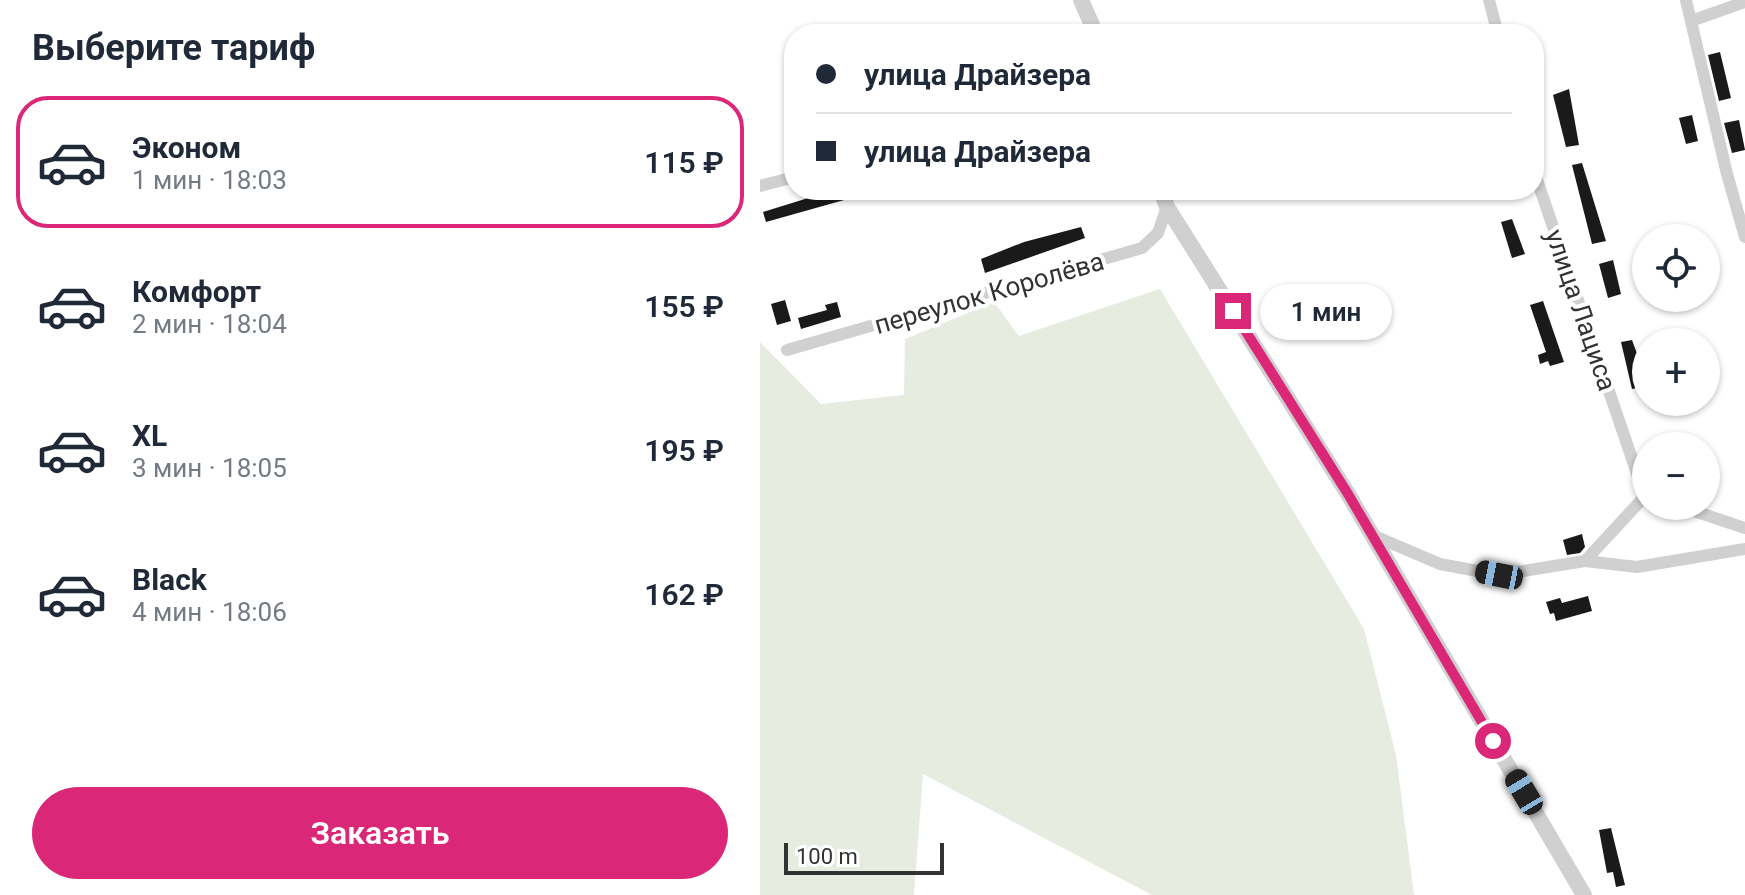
<!DOCTYPE html>
<html lang="ru">
<head>
<meta charset="utf-8">
<style>
	body { margin:0; font-family:Roboto,sans-serif; background:#f2f2f3; color:#1f2937; height:100vh; display:flex; flex-direction:column; font-size:30px; white-space:nowrap }
	* { box-sizing:border-box; margin:0 }
	p { font-size:26px; color:#747a83 }
	.icon { flex:none; width:44px; height:44px; fill:none; stroke:currentColor; stroke-width:2; stroke-linecap:round; stroke-linejoin:round }
	.map { position:relative; flex:1; overflow:hidden }
	.drawer { display:flex; flex-direction:column; background:#fff; width:760px }
	.drawer>* { flex:none }
	.hud { position:absolute; left:24px; top:24px; width:760px; height:176px; border-radius:32px; box-shadow:0 2px 6px #0004; display:grid; align-content:center; height:176px; padding:0 32px; background:#fff }
	.tools { position:absolute; left:872px; top:224px; display:grid; gap:16px }
	.tools a { display:grid; place-items:center; width:88px; height:88px; border-radius:50%; background:#fff; box-shadow:0 2px 6px #0004; font-size:40px }
	.scale { position:absolute; left:24px; bottom:20px; width:160px; box-sizing:border-box; padding-left:8px; border:4px solid #333; border-top:0; font-size:22px; line-height:28px; white-space:nowrap; color:#333; -webkit-text-stroke:6px #fff; paint-order:stroke }
	.end { position:absolute; width:36px; height:36px; margin:-18px; border:10px solid #db2777; background:#fff; box-shadow:0 0 0 4px #fff }
	.from { border-radius:50% }
	.bubble { position:absolute; height:56px; border-radius:28px; background:#fff; box-shadow:0 2px 6px #0004; font-size:26px; font-weight:600; line-height:56px; text-align:center }
	.car { position:absolute; width:24px; height:48px; margin:-24px -12px; border-radius:10px; box-shadow:0 0 6px 2px #0007; background:linear-gradient(#222 24%,#8ab4d8 0 40%,#222 0 76%,#8ab4d8 0 86%,#222 0) }
	.hud b { display:flex; align-items:center; gap:28px; height:76px; font-size:30px }
	.hud b+b { border-top:2px solid #e0e1e3 }
	.hud i { width:20px; height:20px; background:#1f2937 }
	ul { padding:0; list-style:none }
	li { display:flex; align-items:center; gap:24px; height:132px; margin:0 16px 12px; padding:0 16px; border:4px solid transparent; border-radius:32px }
	li div { flex:1 }
	li b { display:block; font-size:30px }
	li em { font-style:normal; font-weight:600 }
	li.selected { border-color:#db2777 }
	li>.icon { width:72px; height:72px; stroke-width:1.5 }
	h2 { padding:0 32px; font-size:36px; line-height:96px }
	.cta { display:flex; gap:16px; margin-top:auto; padding:16px 32px }
	.cta a { flex:1; height:92px; border-radius:48px; background:#db2777; color:#fff; font-size:32px; font-weight:600; line-height:92px; text-align:center }
	main { display:flex; flex:1; min-height:0 }
	.map>svg:first-child { display:block }
	.green { fill:#e6ecdf }
	.building { fill:#1a1a1a }
	.lines { fill:none; stroke-linecap:round; stroke-linejoin:round }
	.minor { stroke:#d0d0d0; stroke-width:12 }
	.tertiary { stroke:#d0d0d0; stroke-width:16 }
	.route { stroke:#db2777; stroke-width:10 }
	.labels { text-anchor:middle; stroke-width:8; stroke-linejoin:round; paint-order:stroke }
	.street-label { font-size:26px; fill:#333; stroke:#fff }
</style>
</head>
<body>
<main>
<section class="drawer">
<h2>Выберите тариф</h2>
<ul>
<li class="selected"><svg class="icon" aria-label="car" viewBox="0 0 24 24"><path d="M5 17H2v-5l4-1 3-4h7l3 4 3 1v5h-3M9 17h6M6 11h13"/><circle cx="7" cy="17" r="2"/><circle cx="17" cy="17" r="2"/></svg><div><b>Эконом</b><p>1 мин · 18:03</p></div><em>115 ₽</em></li>
<li><svg class="icon" aria-label="car" viewBox="0 0 24 24"><path d="M5 17H2v-5l4-1 3-4h7l3 4 3 1v5h-3M9 17h6M6 11h13"/><circle cx="7" cy="17" r="2"/><circle cx="17" cy="17" r="2"/></svg><div><b>Комфорт</b><p>2 мин · 18:04</p></div><em>155 ₽</em></li>
<li><svg class="icon" aria-label="car" viewBox="0 0 24 24"><path d="M5 17H2v-5l4-1 3-4h7l3 4 3 1v5h-3M9 17h6M6 11h13"/><circle cx="7" cy="17" r="2"/><circle cx="17" cy="17" r="2"/></svg><div><b>XL</b><p>3 мин · 18:05</p></div><em>195 ₽</em></li>
<li><svg class="icon" aria-label="car" viewBox="0 0 24 24"><path d="M5 17H2v-5l4-1 3-4h7l3 4 3 1v5h-3M9 17h6M6 11h13"/><circle cx="7" cy="17" r="2"/><circle cx="17" cy="17" r="2"/></svg><div><b>Black</b><p>4 мин · 18:06</p></div><em>162 ₽</em></li>
</ul>
<div class="cta"><a>Заказать</a></div>
</section>
<div class="map">
<svg width="985" height="895" viewBox="0 0 985 895">
	<rect width="100%" height="100%" fill="#fff"/>
	<path class="green" d="M400,289l204,340 32,126 18,140h-262l-229,-121 -9,121h-154v-553l61,62 83,-9 1,-56 89,-37 25,34z"/>
	<g class="building">
		<path d="M960,52l11,46 -12,3 -11,-46z"/>
		<path d="M809,89l10,56 -13,2 -13,-52z"/>
		<path d="M932,115l6,26 -12,3 -7,-26z"/>
		<path d="M979,120l6,30 -13,3 -8,-30z"/>
		<path d="M822,163l24,78 -14,3 -20,-79z"/>
		<path d="M74,190h34l1,3 -103,29 -3,-10z"/>
		<path d="M752,219l13,35 -13,4 -11,-36z"/>
		<path d="M321,227l4,11 -100,35 -4,-14 43,-17z"/>
		<path d="M853,260l8,34 -13,4 -9,-34z"/>
		<path d="M25,300l6,21 -14,4 -6,-21z"/>
		<path d="M783,301l21,61 -14,4 -2,-5 -8,3 -2,-9 8,-3 -16,-47z"/>
		<path d="M77,302l4,15 -40,12 -3,-11 29,-8 -2,-5z"/>
		<path d="M872,340l11,30 -4,1 3,16 -10,2 -11,-47z"/>
		<path d="M822,534l3,13 -5,6 -13,2 -4,-15z"/>
		<path d="M828,596l4,15 -36,10 -2,-8 -4,1 -4,-12 14,-4 2,5z"/>
		<path d="M851,828l14,57 -9,2 -3,-15 -6,1 -8,-43z"/>
	</g>
	<g class="lines">
		<g class="minor">
			<path d="M729,0l9,34"/>
			<path d="M926,0l41,174 18,63"/>
			<path d="M931,21l54,-19"/>
			<path d="M774,171l110,323"/>
			<path d="M0,186l34,-9"/>
			<path d="M27,350l355,-102 16,-15 9,-26"/>
			<path d="M919,506l66,22"/>
			<path d="M612,535l68,29 59,11 86,-14 61,-66"/>
			<path d="M825,561l52,6 108,-18"/>
		</g>
		<g class="tertiary">
			<path d="M321,0l15,34"/>
			<path d="M401,190l6,17 181,287 236,401"/>
		</g>
	</g>
	<g class="lines">
		<path class="route" d="M473,311l115,183 145,247"/>
	</g>
	<g class="labels">
		<g class="street-label">
			<text transform="translate(229 293) rotate(-16)" y="9">переулок Королёва</text>
			<text transform="translate(821 310) rotate(71)" y="9">улица Лациса</text>
		</g>
	</g>
</svg>
<div class="tools">
<a><svg class="icon" aria-label="locate" viewBox="0 0 24 24"><circle cx="12" cy="12" r="6"/><path d="M12 2v4M12 18v4M2 12h4M18 12h4"/></svg></a>
<a>+</a>
<a>−</a>
</div>
<div class="scale">100 m</div>
<i class="end from" style="left:733px;top:741px"></i>
<i class="end" style="left:473px;top:311px"></i>
<div class="bubble" style="left:500px;top:284px;width:132px">1 мин</div>
<i class="car" style="left:739px;top:575px;rotate:281deg"></i>
<i class="car" style="left:764px;top:792px;rotate:329deg"></i>
<div class="hud">
<b><i class="from"></i>улица Драйзера</b>
<b><i></i>улица Драйзера</b>
</div>
</div>
</main>
</body>
</html>
